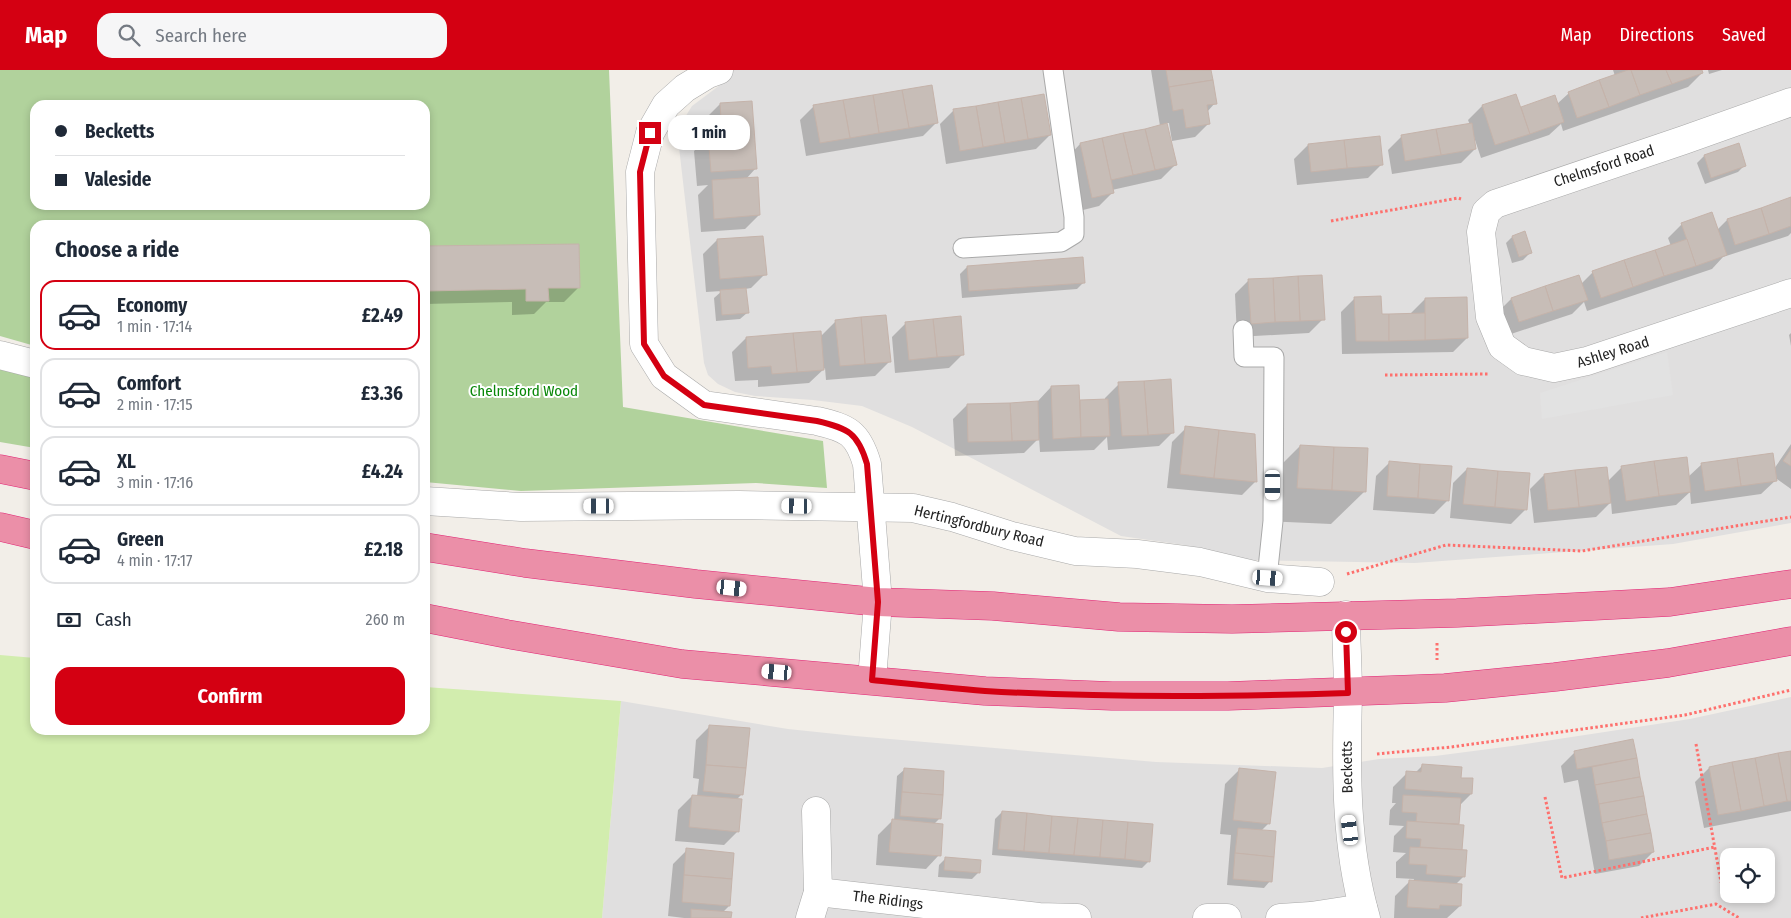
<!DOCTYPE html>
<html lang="en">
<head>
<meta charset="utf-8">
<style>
	body { margin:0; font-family:"Fira Sans Condensed",sans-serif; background:#f6f6f7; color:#1f2937; height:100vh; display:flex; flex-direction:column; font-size:19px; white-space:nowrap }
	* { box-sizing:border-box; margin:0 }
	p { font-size:16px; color:#747a83 }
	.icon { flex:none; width:28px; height:28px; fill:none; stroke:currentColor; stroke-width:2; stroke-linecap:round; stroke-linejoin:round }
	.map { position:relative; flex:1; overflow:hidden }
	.side { position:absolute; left:30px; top:150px; width:400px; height:515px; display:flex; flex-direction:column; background:#fff; border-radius:15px; box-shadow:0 2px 8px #0003 }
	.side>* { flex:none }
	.guide { position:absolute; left:30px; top:30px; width:400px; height:110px; border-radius:15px; box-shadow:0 2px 8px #0003; display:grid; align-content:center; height:110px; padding:0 25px; background:#fff }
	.buttons { position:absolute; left:1720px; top:778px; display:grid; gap:10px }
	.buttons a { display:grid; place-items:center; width:55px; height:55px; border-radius:10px; background:#fff; box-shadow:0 2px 8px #0003; font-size:25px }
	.end { position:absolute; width:22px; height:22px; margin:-11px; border:6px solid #d40012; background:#fff; box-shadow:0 0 0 2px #fff }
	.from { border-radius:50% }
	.bubble { position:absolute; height:35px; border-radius:15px; background:#fff; box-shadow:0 2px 8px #0003; font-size:16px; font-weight:700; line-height:35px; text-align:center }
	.car { position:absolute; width:15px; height:30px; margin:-15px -8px; border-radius:6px; box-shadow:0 0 4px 1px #0007; background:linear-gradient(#fff 24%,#345 0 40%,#fff 0 76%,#345 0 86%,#fff 0) }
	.guide b { display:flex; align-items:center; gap:18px; height:48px; font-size:19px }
	.guide b+b { border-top:1px solid #e0e1e3 }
	.guide i { width:12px; height:12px; background:#1f2937 }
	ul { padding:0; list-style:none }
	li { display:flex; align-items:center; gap:15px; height:70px; margin:0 10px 8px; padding:0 15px; border:2px solid #e0e1e3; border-radius:15px }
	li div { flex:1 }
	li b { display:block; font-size:19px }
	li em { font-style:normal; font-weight:700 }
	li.active { border-color:#d40012 }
	li>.icon { width:45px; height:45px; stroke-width:1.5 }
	h2 { padding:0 25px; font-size:22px; line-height:60px }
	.pay { display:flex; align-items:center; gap:12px; height:55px; padding:0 25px; font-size:19px }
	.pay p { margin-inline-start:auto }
	.cta { display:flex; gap:10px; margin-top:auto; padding:10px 25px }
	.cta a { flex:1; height:58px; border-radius:15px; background:#d40012; color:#fff; font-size:20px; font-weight:700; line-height:58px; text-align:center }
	header { display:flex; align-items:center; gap:30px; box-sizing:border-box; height:70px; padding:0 25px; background:#d40012; color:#fff }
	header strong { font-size:24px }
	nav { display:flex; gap:28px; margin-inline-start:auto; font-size:18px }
	.search { width:350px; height:45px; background:#f6f6f7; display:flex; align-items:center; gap:12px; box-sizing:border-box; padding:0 18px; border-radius:15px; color:#747a83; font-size:19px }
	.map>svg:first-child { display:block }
	.residential { fill:#e0dfdf; fill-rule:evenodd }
	.grass { fill:#d2edae }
	.forest { fill:#b1d29c; fill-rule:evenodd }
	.parking { fill:#e2e2e2 }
	.shadow { fill:#0003 }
	.building { fill:#c7bdb7; stroke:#c5b3aa }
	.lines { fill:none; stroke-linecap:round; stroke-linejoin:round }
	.lane-casing { stroke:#a9a9a9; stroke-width:21 }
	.street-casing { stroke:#a9a9a9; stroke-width:29 }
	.highway-casing { stroke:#e22475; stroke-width:29 }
	.path { stroke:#fe706d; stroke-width:3; stroke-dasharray:2.5 2.5; stroke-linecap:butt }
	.lane { stroke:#fff; stroke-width:19 }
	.street { stroke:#fff; stroke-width:28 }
	.highway { stroke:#eb8fa8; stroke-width:28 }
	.route { stroke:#d40012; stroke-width:6 }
	.labels { text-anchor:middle; stroke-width:4; stroke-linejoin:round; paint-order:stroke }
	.street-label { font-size:15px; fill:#222; stroke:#fff }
	.park-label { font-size:15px; fill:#088708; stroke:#fff }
</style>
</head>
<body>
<header>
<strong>Map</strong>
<div class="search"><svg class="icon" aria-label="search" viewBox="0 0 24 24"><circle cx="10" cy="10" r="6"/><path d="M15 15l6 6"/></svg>Search here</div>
<nav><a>Map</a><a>Directions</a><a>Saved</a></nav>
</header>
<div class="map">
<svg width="1791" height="848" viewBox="0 0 1791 848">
	<rect width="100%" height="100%" fill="#f2eee8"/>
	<g class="residential">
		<path d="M717,0h1074v453l-118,21 -258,19 -167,-3 -64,-15 -63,-9 -209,-109 -50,-21 -49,-6 -58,-4 -20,-4 -17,-8 -10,-9 -4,-12 -27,-233 15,-24 28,-21z"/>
		<path d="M1791,627v221h-1189l19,-217 167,28 67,7 301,26 166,6 57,-9 56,-3 77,-10 178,-27zM1729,786h37v38h-37z"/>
	</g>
	<path class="grass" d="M0,585l35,3v72h390v-43l196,14 -19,217h-602z"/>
	<g class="forest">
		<path d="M0,0h609l14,337 200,34 4,47 -71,-5 -235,8 -96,-9v-257h-390v121l-35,-10zM35,35h390v100h-390z"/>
		<path d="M0,296l35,10v72l-35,-6z"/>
	</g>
	<path class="parking" d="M1667,282l6,43 -131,24 -2,-26z"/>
	<g class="shadow">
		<path d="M1151,0h59l5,33 -8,9 2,11 -14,14 -23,4 -3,-18h-3l9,42 -14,14 -49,11 1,2 -14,14 -20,5 -12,-53 13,-14 80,-18z"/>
		<path d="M1613,0h87l2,3 -14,14 -125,44 -2,-7 -12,11 -68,23 -7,-21 1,12 -14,14 -69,11 -4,-24 14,-14 68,-11 -2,-5 14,-14 34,-11 4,14 35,-12 2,7 12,-11 46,-17z"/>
		<path d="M1708,0h14l-13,4z"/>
		<path d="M720,34l36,64 -10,11 13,36 -14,14 -44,3 -3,-37 10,-10 -11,1 -3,-35 14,-13 -2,-20z"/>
		<path d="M814,36l123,16 -14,14 -117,20 -6,-36z"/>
		<path d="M953,41l97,24 -14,14 -90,15 -6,-40z"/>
		<path d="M1308,75l74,19 -14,14 -71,7 -3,-26z"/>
		<path d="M1738,75l7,20 -7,7 -33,12 -8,-21 7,-7z"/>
		<path d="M1791,129v34l-3,3 -65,21 -11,12 -125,42 -3,-9 -12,12 -67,22 -8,-23 14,-14 67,-22 3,7 12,-12 78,-26 -3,-8 14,-14 35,6 10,-10z"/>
		<path d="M762,167l3,37 -14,14 -6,1 2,24 -7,6 -24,2 -2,-23 8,-7 -16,1 -3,-38 14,-14z"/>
		<path d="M1512,167l18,16 -7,7 -11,3 -6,-20z"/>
		<path d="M425,178l153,40 -14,14h-18l-12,12 -22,1v-13l-87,2z"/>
		<path d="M967,197l117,15 -7,7 -115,9 -2,-24z"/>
		<path d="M1249,210l74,39 -14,14 -72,4 -2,-43z"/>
		<path d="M1355,228l25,17h31v-2l14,-14 42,39 -14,14 -111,2 -1,-42z"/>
		<path d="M836,251l53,41 -14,14 -49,4 -1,-12 -16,15 -51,4v-7l-23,1 -3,-29 14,-14 74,-1z"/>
		<path d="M906,253l57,31 -14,14 -54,5 -3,-36z"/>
		<path d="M1791,263v13l-2,-11z"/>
		<path d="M1119,314l54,48 -14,14 -51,4 -1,-13 -13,13 -54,2 -1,-14 -15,15 -69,3 -2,-37 14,-14 70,-3 14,-15 27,14 27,-1v-2z"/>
		<path d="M1186,358l70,53 -14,14 -75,-7 5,-46z"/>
		<path d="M1791,374v45l-14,-10 -16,15 -70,10 -1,-12 -14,13 -64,9 -1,-12 -15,15 -62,6 -4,-34 14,-14 63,7 15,-15 66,10 14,-13 72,5z"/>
		<path d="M1300,376l65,45 -34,33 -66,-3 2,-42z"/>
		<path d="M1390,392l58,38 -14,14 -61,-4 3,-34z"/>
		<path d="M1467,399l58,41 -14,14 -61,-6 3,-35z"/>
		<path d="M710,656l32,68 -6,6 2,31 -14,14 -49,-4 3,-31 14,-14h5l2,-17 -6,-1 3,-38z"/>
		<path d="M1632,671l21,111 -14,14 -44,8 -17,-94 -14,3 -3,-17 14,-14z"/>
		<path d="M1791,682v59l-87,17 -9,-46 14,-14z"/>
		<path d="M1423,695l37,14 11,15 -12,12 -1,19 6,51 -9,9 5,21 -13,12h-53l1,-22 14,-14h4l1,-3 -18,-1v-16l10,-9 -13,-1 1,-16 10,-10 -15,-1 1,-15 6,-7h-4l1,-16 14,-14h8z"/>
		<path d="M904,700l39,3 -4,46 -5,5 5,31 -13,14 -50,-4 2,-30 14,-14h2l3,-45z"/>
		<path d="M1239,700l30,53 -8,8 9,50 -6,7 -37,-3 4,-50 -11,-1 5,-50z"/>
		<path d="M1002,742l147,49 -7,7 -150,-13 3,-36z"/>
		<path d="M687,780l42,56 -7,7 8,5h-46l-16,-2 5,-52z"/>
		<path d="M946,788l33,14 -7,7 -34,-2 1,-12z"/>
	</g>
	<g class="building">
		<path d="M1166,0h45l2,10 -44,7z"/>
		<path d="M1628,0h3l9,25 -31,12 -10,-27z"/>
		<path d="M1631,0h35l6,14 -32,11z"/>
		<path d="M1666,0h36l1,3 -31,11z"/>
		<path d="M1213,10l4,24 -10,1 3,19 -24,4 -3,-19 -10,2 -4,-24z"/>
		<path d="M1599,10l10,27 -32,11 -9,-26z"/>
		<path d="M932,15l6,38 -29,5 -7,-38z"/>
		<path d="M902,20l7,38 -30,5 -6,-38z"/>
		<path d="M1044,24l7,41 -23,4 -7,-41z"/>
		<path d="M1516,24l14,40 -35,11 -13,-40z"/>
		<path d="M873,25l6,38 -29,5 -7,-38z"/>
		<path d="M1555,25l9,27 -34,12 -9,-27z"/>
		<path d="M1021,28l7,41 -23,4 -7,-41z"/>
		<path d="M843,30l7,38 -30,5 -7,-38z"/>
		<path d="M752,31l5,68 -46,3 -3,-36 14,-1 -2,-32z"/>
		<path d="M998,32l7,41 -22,4 -7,-41z"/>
		<path d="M976,36l7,41 -23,4 -7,-42z"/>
		<path d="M1167,53l10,42 -22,5 -10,-41z"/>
		<path d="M1472,53l4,26 -35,6 -5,-26z"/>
		<path d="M1145,59l10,41 -22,5 -10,-42z"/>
		<path d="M1436,59l5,26 -36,6 -4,-26z"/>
		<path d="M1123,63l10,42 -22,5 -9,-42z"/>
		<path d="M1380,66l3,29 -36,3 -3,-28z"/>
		<path d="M1102,68l12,55 -22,5 -12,-55z"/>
		<path d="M1344,70l3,28 -36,4 -3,-28z"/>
		<path d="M1739,73l7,23 -35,12 -7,-23z"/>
		<path d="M758,107l2,38 -46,4 -2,-39z"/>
		<path d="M1791,127v29l-22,8 -8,-26z"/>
		<path d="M1761,138l8,26 -34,11 -8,-26z"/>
		<path d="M1712,142l15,43 -31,11 -15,-43z"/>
		<path d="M1525,161l7,22 -13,4 -7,-21z"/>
		<path d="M763,166l4,39 -47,4 -3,-40z"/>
		<path d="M1687,169l9,27 -32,10 -9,-26z"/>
		<path d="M579,174l1,44h-32l1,13h-23v-12l-101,2v-45z"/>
		<path d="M1655,180l9,26 -31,11 -9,-27z"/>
		<path d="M1083,187l2,26 -116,8 -2,-25z"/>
		<path d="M1624,190l9,27 -32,11 -9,-27z"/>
		<path d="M1322,205l3,45 -25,1 -2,-45z"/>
		<path d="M1579,205l9,25 -35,11 -8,-25z"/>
		<path d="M1298,206l2,45 -25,1 -2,-44z"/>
		<path d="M1273,208l2,44 -24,2 -3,-45z"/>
		<path d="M1545,216l8,25 -34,11 -8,-24z"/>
		<path d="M746,218l3,25 -27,2 -2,-25z"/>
		<path d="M1381,226l1,18h7v27h-33l-2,-44z"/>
		<path d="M1467,227l1,41 -43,2v-42z"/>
		<path d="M1425,243v27l-36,1v-27z"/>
		<path d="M886,245l5,47 -26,2 -4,-47z"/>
		<path d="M961,246l3,39 -27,2 -4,-38z"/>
		<path d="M861,247l4,47 -25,2 -5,-46z"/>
		<path d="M933,249l4,38 -28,3 -4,-38z"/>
		<path d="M821,261l3,39 -27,2 -4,-39z"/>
		<path d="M793,263l4,39 -25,2 -1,-8 -23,2 -2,-31z"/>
		<path d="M1171,309l3,54 -26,2 -4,-54z"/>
		<path d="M1144,311l4,54 -26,1 -4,-54z"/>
		<path d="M1079,315l2,52 -28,2 -2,-53z"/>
		<path d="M1108,329l2,37 -29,1 -1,-37z"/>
		<path d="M1038,331l1,39 -27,1 -2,-38z"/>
		<path d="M1010,333l2,38 -44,1 -1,-38z"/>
		<path d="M1185,356l34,4 -5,48 -34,-4z"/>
		<path d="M1219,360l36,4 2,48 -43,-4z"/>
		<path d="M1300,375l34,2 -2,43 -35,-2z"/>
		<path d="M1334,377l34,1 -2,44 -34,-2z"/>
		<path d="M1791,379v17l-8,-5z"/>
		<path d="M1773,383l4,28 -36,5 -4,-28z"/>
		<path d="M1687,387l4,35 -32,4 -5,-35z"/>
		<path d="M1737,388l4,28 -36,5 -4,-28z"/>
		<path d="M1389,391l31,3 -2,34 -31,-2z"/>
		<path d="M1654,391l5,35 -33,5 -5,-35z"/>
		<path d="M1420,394l32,2 -3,35 -31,-3z"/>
		<path d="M1607,397l4,36 -32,4 -4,-37z"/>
		<path d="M1467,398l31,3 -3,36 -32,-3z"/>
		<path d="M1575,400l4,37 -31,3 -4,-36z"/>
		<path d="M1498,401l32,2 -3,37 -32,-3z"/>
		<path d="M709,655l41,3 -4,40 -40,-3z"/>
		<path d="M1633,669l4,19 -60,11 -3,-18z"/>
		<path d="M1791,681v50h-4l-9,-48z"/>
		<path d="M1778,683l9,48 -23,5 -9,-48z"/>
		<path d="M1637,688l3,19 -45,8 -3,-18z"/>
		<path d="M1755,688l9,48 -23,5 -9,-49z"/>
		<path d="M1732,692l9,49 -23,4 -9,-48z"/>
		<path d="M1422,694l40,3 -1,11h12l-1,16 -67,-5 1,-18 15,1z"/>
		<path d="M706,695l40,3 -3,27 -40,-4z"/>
		<path d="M904,698l40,3 -1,24 -41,-3z"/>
		<path d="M1239,698l37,4 -6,52 -37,-4z"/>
		<path d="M1640,707l4,19 -45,8 -4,-19z"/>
		<path d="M902,722l41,3 -2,24 -41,-3z"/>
		<path d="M692,725l50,4 -3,33 -50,-5z"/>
		<path d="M1403,725l58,3 -2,26 -43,-2 1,-9 -15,-1z"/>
		<path d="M1644,726l3,18 -45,9 -3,-19z"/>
		<path d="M1002,741l25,2 -3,38 -26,-2z"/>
		<path d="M1027,743l25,3 -3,37 -25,-2z"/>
		<path d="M1647,744l4,19 -45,8 -4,-18z"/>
		<path d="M1052,746l26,2 -4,37 -25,-2z"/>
		<path d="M1078,748l25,2 -3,37 -26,-2z"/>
		<path d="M892,749l51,5 -2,32 -52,-4z"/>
		<path d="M1103,750l25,2 -3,37 -25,-2z"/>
		<path d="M1407,751l57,4 -2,25 -42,-3 1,-8 -15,-1z"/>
		<path d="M1128,752l25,2 -3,38 -25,-3z"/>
		<path d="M1238,758l38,3 -2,26 -39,-4z"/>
		<path d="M1651,763l3,19 -45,8 -3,-19z"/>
		<path d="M1410,777l57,3 -2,27 -39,-3 1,-9 -18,-1z"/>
		<path d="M686,778l48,5 -2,26 -48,-4z"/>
		<path d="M1235,783l39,4 -2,25 -39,-3z"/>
		<path d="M945,787l36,3 -1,13 -36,-3z"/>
		<path d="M684,805l48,4 -2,27 -48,-4z"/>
		<path d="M1409,810l53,4 -1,22 -21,-1 -1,4 -32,-2z"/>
		<path d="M691,839l41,3 -1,6h-40z"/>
	</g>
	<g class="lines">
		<defs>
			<g id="lane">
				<path d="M963,178l98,-6 13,-8v-17l-21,-147"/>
				<path d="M1243,260l1,27h30l-1,164 -6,57"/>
			</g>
			<g id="street">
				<path d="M719,0l-11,4 -23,14 -19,17 -16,28 -10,39 4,172 20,32 40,29 113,16c31,7 41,12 50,43l11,138 -6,78"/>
				<path d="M1791,32l-107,38 -189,64 -9,8 -5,20 9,85 12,29 21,15 31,7 33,-7 204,-68"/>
				<path d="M0,285l35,9"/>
				<path d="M425,431l96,6 218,-2 174,3 39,9 60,19 63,15 62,3 63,8 67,16 53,4"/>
				<path d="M1346,545c0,27 2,54 2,80 -2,75 -3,150 18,223"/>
				<path d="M818,822l221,25 38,1"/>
				<path d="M810,848l8,-26 -2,-81"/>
				<path d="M1207,848h20"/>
				<path d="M1280,848l31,-2 52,-8"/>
			</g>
			<g id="highway">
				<path d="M0,399l35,7"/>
				<path d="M0,457l35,8"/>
				<path d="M425,477l100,16 171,21 182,18 115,4 126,11 113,2 225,-6 99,-5 114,-6 121,-18"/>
				<path d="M425,548l82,16 175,30 303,27 127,5h116l217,-8 110,-11 113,-14 123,-22"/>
			</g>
		</defs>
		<use href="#lane" class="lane-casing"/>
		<use href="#street" class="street-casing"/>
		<use href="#highway" class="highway-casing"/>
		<g class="path">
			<path d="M1331,151l127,-23 3,1"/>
			<path d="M1385,305l105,-1"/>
			<path d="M1347,504l99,-29 136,6 209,-34"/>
			<path d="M1437,573v17"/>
			<path d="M1696,674l25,138 8,4"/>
			<path d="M1377,684l74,-7 234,-32 106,-25"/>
			<path d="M1545,727l17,81 153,-31"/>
			<path d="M1744,824l11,5"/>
			<path d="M1641,848l75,-14 23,14"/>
		</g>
		<use href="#lane" class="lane"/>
		<use href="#street" class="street"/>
		<use href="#highway" class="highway"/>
	</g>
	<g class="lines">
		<path class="route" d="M650,63l-10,39 4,172 20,32 40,29 113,16c31,7 41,12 50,43l11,138 -6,78c38,4 75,8 113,11 121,7 242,6 363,2l-2,-61"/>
	</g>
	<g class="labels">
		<g class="street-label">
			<text transform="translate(1604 96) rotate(-18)" y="5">Chelmsford Road</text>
			<text transform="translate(1613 282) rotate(-17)" y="5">Ashley Road</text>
			<text transform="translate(979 456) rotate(14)" y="5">Hertingfordbury Road</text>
			<text transform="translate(1347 697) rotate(-91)" y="5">Becketts</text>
			<text transform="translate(888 830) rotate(7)" y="5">The Ridings</text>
		</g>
		<g class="park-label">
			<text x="524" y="326">Chelmsford Wood</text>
		</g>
	</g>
</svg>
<div class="buttons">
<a><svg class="icon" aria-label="locate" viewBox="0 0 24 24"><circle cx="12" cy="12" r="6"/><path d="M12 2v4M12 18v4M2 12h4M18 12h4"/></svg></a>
</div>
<i class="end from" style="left:1346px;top:562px"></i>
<i class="end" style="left:650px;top:63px"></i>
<div class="bubble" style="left:668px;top:45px;width:82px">1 min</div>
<i class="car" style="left:1273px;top:415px;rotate:180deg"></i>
<i class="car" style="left:599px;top:436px;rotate:270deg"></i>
<i class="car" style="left:797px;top:436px;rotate:271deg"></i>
<i class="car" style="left:1268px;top:508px;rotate:94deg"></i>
<i class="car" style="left:732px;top:518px;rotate:96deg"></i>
<i class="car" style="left:777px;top:602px;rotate:275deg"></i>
<i class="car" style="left:1350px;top:760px;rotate:353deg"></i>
<div class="guide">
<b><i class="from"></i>Becketts</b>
<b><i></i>Valeside</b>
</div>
<section class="side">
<h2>Choose a ride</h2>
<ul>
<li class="active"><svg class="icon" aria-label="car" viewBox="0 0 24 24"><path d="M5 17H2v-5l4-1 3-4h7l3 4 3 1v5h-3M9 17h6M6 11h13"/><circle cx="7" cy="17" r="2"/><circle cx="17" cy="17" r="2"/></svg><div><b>Economy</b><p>1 min · 17:14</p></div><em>£2.49</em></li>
<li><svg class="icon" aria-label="car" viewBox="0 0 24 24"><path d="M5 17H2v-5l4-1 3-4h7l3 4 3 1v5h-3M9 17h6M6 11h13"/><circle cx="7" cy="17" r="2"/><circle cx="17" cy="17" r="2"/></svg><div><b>Comfort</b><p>2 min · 17:15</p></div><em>£3.36</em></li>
<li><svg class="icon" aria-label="car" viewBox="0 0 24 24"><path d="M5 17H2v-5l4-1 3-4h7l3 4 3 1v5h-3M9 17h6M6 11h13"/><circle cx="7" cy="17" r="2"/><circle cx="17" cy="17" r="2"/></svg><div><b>XL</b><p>3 min · 17:16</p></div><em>£4.24</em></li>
<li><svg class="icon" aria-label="car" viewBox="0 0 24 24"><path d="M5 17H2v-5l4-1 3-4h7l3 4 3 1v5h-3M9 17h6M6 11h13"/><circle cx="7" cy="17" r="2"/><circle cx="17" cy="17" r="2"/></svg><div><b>Green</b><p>4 min · 17:17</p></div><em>£2.18</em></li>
</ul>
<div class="pay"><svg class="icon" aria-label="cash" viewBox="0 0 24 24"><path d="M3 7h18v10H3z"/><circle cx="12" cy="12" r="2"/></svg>Cash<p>260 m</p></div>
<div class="cta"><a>Confirm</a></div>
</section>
</div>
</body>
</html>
